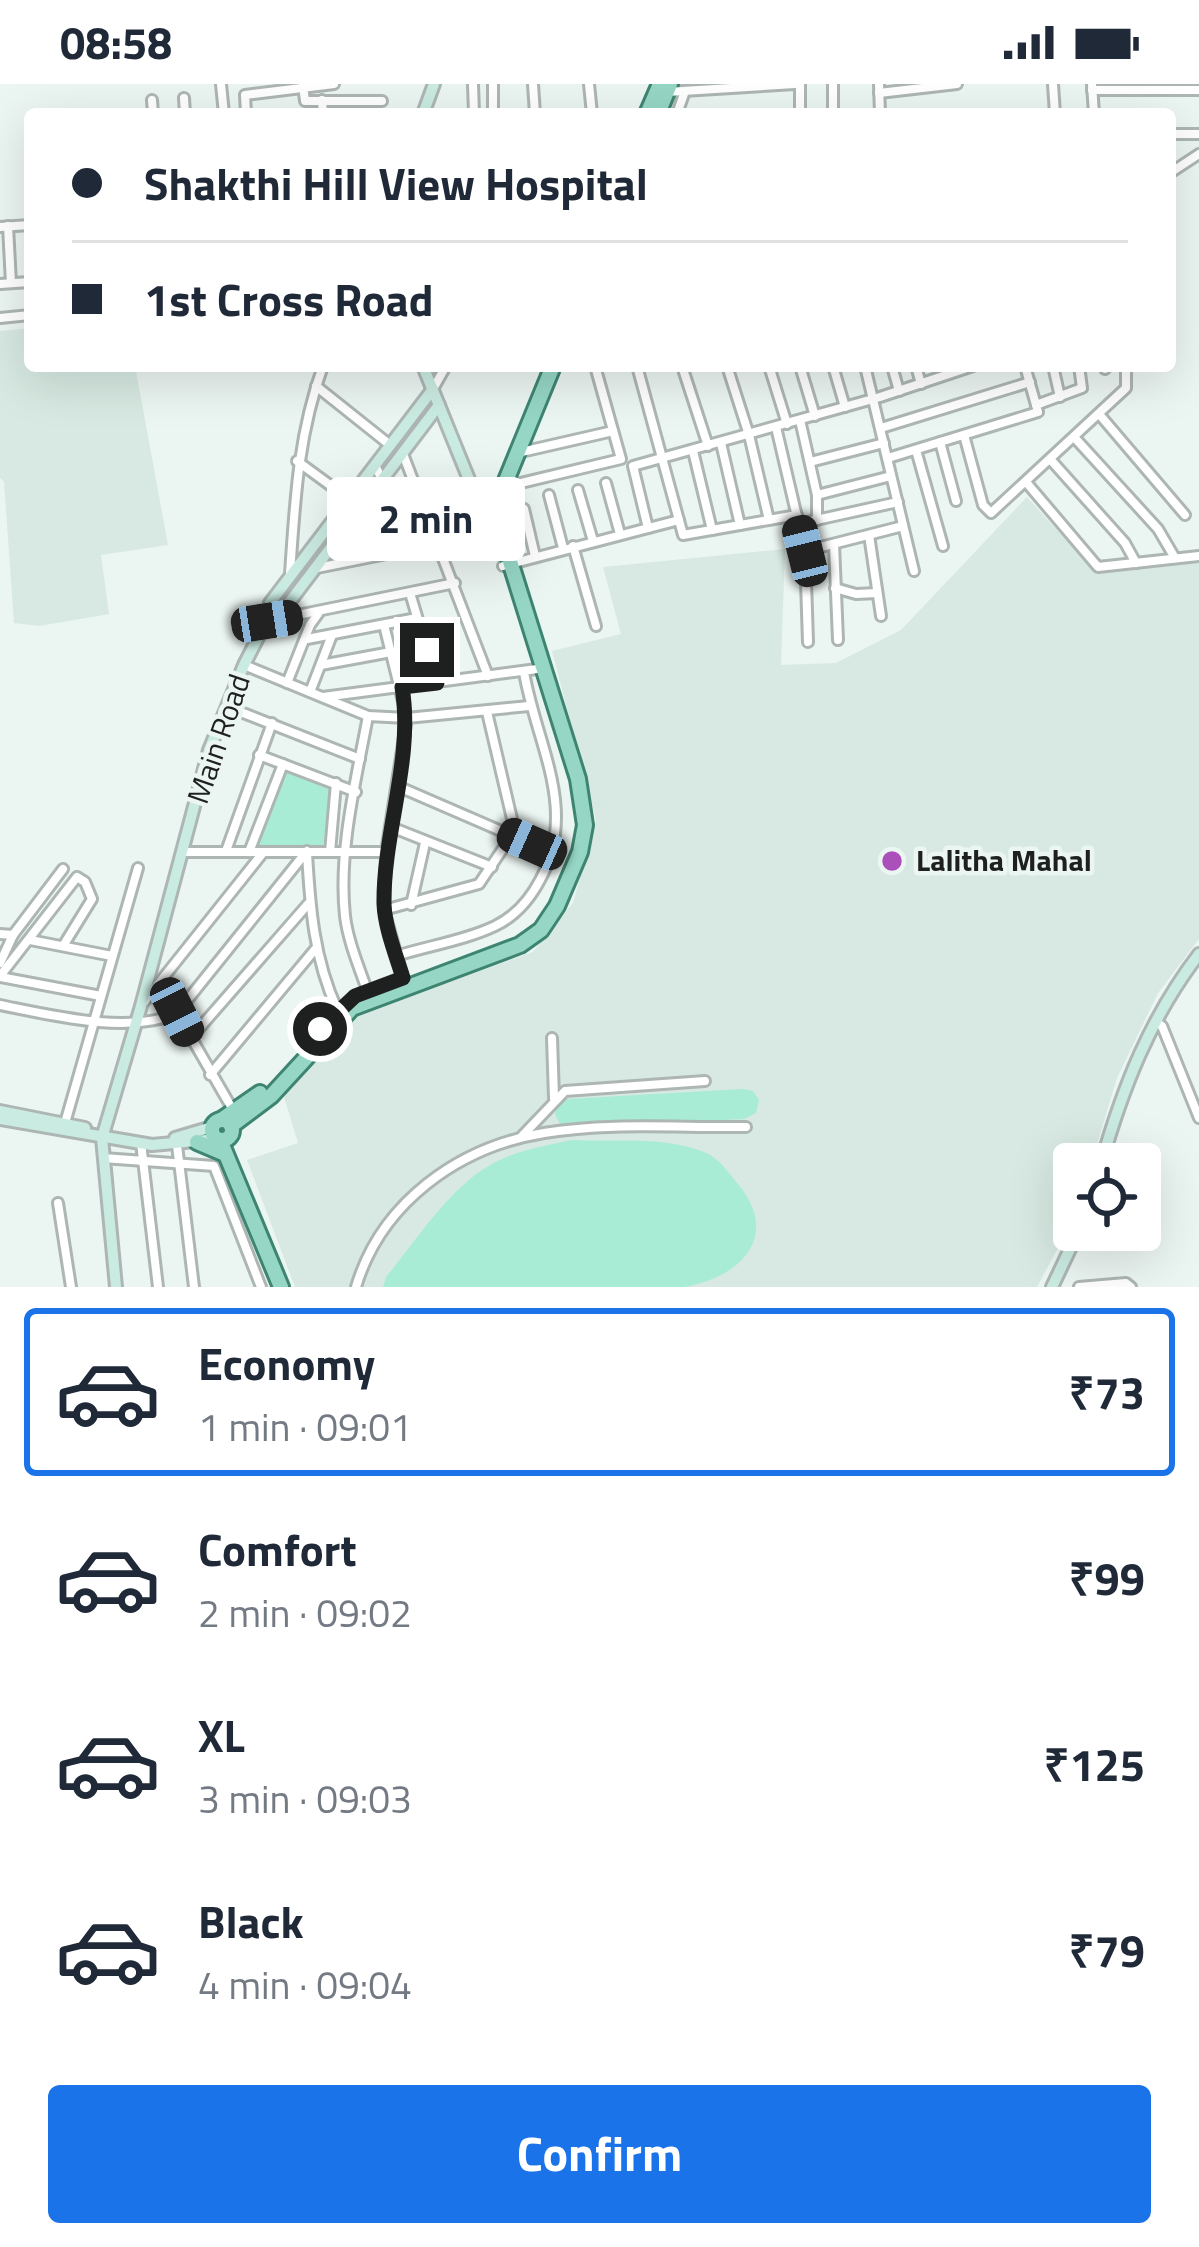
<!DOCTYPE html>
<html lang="en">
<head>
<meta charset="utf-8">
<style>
	body { margin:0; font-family:"Titillium Web",sans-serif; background:#f2f2f3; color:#1f2937; height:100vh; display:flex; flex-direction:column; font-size:45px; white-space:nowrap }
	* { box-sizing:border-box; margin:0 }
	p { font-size:39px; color:#747a83 }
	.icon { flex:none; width:66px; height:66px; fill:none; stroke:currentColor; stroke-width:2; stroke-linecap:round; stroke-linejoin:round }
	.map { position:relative; height:1203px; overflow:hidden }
	.details { display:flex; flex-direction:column; background:#fff; flex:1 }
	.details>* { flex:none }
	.guide { position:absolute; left:24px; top:24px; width:1152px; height:264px; border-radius:12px; box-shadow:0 12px 48px #0002; display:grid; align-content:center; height:264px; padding:0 48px; background:#fff }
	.controls { position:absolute; left:1053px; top:1059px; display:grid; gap:24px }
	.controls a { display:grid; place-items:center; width:108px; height:108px; border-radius:12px; background:#fff; box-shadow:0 12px 48px #0002; font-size:60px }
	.end { position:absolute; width:54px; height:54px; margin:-27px; border:15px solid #1d201f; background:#fff; box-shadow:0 0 0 6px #fff }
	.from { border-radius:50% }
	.bubble { position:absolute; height:84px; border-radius:12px; background:#fff; box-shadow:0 12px 48px #0002; font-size:39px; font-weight:700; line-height:84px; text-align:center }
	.car { position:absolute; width:36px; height:72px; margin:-36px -18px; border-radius:15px; box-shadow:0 0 9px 3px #0007; background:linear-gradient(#222 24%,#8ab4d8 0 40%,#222 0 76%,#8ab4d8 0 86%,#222 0) }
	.guide b { display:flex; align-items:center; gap:42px; height:114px; font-size:45px }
	.guide b+b { border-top:3px solid #e0e1e3 }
	.guide i { width:30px; height:30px; background:#1f2937 }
	ul { padding:21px 0 0; list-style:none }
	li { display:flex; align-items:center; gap:36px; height:168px; margin:0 24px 18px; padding:0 24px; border:6px solid transparent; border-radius:12px }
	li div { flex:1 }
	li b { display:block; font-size:45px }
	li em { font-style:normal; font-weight:700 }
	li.current { border-color:#1a73e8 }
	li>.icon { width:108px; height:108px; stroke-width:1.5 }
	.button { display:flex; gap:24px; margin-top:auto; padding:24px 48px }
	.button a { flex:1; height:138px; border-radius:12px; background:#1a73e8; color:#fff; font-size:48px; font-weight:700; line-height:138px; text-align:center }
	.status { display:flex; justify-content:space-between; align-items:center; height:84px; padding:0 60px; background:#fff; direction:ltr }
	.status svg { height:33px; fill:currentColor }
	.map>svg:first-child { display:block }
	.built { fill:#d7e9e2 }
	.green { fill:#a8ecd5 }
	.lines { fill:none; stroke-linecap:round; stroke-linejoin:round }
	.street-casing { stroke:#adb6b3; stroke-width:14 }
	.secondary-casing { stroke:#adb6b3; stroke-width:16 }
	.primary-casing { stroke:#3e8571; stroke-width:20 }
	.street { stroke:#fff; stroke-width:8 }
	.secondary { stroke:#caebe2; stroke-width:10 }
	.primary { stroke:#96d6c4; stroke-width:14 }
	.route { stroke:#1d201f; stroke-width:15 }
	.poi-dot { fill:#ab50bb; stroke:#ebf5f1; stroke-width:4.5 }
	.labels { text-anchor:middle; stroke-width:9; stroke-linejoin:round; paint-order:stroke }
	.street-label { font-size:30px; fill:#1d201f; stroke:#ebf5f1 }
	.poi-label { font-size:30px; font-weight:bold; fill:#1d201f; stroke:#ebf5f1; text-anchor:start }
</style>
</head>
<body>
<div class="status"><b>08:58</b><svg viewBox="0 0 49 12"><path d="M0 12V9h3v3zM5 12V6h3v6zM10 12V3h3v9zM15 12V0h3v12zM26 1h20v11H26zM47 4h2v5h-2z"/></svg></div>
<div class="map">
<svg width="1199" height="1203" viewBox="0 0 1199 1203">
	<rect width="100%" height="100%" fill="#ebf5f1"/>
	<g class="built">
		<path d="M30,244v38h105l33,179 -67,10 8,59 -70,12 -25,-3 -10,-141 -4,-4v-147z"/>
		<path d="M1027,413l68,75 104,-9v376l-41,54 -41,85 -26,86h-17v54l-37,69h-742l-48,-127 51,-17 -14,-46 69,-80 180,-65 40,-49 23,-83 -44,-169 69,-17 -18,-67 182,-18 -4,116 55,-2 65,-33z"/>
	</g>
	<g class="green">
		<path d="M284,685l47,16 -8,63h-68z"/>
		<path d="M742,1005l11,2 6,9 -3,13 -12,6 -175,9 -9,-4 -5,-10 4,-11 8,-4z"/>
		<path d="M572,1056c42,2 93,-4 132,12 15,6 24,20 34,32 44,53 1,94 -54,103h-301l3,-10c29,-35 58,-81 96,-107 26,-18 60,-24 90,-30z"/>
	</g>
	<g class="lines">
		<defs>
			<g id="street">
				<path d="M221,0l3,30"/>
				<path d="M473,0l1,30"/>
				<path d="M533,0l2,30"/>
				<path d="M589,0l3,30"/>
				<path d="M800,0v30"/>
				<path d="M833,0v30"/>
				<path d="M879,0l1,30"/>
				<path d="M1053,0l2,30"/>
				<path d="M1092,0l2,30"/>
				<path d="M303,1l2,16h77"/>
				<path d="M1092,6h107"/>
				<path d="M667,8l128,-8"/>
				<path d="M879,9l78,-9"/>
				<path d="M184,14l1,16"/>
				<path d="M152,16l1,14"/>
				<path d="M322,16l1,14"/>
				<path d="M246,30l-1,-19 89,-11"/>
				<path d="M493,30v-30"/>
				<path d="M677,30l8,-23"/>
				<path d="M1170,50h29"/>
				<path d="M1170,89l29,-19"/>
				<path d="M8,142l3,57"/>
				<path d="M0,143l30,-2"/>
				<path d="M0,200l30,-2"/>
				<path d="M0,234l30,-3"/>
				<path d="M637,282l46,169 114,-20"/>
				<path d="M682,282l26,80"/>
				<path d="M727,282l22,69 20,85"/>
				<path d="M769,282l18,58"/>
				<path d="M800,282l15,50"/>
				<path d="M833,282l12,41"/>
				<path d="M865,282l49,205"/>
				<path d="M892,282l7,25"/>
				<path d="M916,282l5,18"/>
				<path d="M1053,282l7,31"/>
				<path d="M1104,282l1,3"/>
				<path d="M316,302l74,59"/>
				<path d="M433,305l13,-23"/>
				<path d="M1036,321l46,-17 -3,-22"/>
				<path d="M1099,330l86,101"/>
				<path d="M800,336l17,75v25"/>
				<path d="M776,343l29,124 3,91"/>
				<path d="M881,344l149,-46"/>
				<path d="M964,351l19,70 8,8 135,-125v-22"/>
				<path d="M1074,353l84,92 17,29"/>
				<path d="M940,358l16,59"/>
				<path d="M721,359l19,82"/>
				<path d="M916,366l27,96"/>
				<path d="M693,367l19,79"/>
				<path d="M517,369l96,-22"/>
				<path d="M403,370l85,222"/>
				<path d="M888,374l150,-46 -13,-46"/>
				<path d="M1050,375l75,84 11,20"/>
				<path d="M297,377l52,38"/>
				<path d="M810,378l74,-19"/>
				<path d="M375,381l24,51"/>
				<path d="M1026,398l72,85 101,-11"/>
				<path d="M606,399l14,51"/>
				<path d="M504,403l117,-28 -26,-93"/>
				<path d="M578,406l15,51"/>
				<path d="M549,411l14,53"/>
				<path d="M817,411l74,-19"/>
				<path d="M524,425l11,47"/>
				<path d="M798,440l100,-22"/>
				<path d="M648,444l-15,-62 247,-69 93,-31"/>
				<path d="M869,451l12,81"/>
				<path d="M339,453l84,-29"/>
				<path d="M834,460l4,96"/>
				<path d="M573,462l23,80"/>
				<path d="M805,467l98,-25"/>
				<path d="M503,482l176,-46"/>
				<path d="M317,484l175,-35"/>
				<path d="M290,490c5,-73 8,-139 33,-208"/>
				<path d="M835,504l21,6 21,-1"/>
				<path d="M410,509l27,90"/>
				<path d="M268,537l187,-38"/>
				<path d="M384,541l23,93 -21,134 -2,58 19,68"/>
				<path d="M307,555l110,-21"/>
				<path d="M244,581l124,51 39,2 122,-12"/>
				<path d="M321,581l70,-13"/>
				<path d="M287,599l23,-58 8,-11"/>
				<path d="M310,608l22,-57"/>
				<path d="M323,613l214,-28"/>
				<path d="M228,623l132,52"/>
				<path d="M259,671l97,37"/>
				<path d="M397,702l157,68"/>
				<path d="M391,743l101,40"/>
				<path d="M226,767l46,-128"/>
				<path d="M183,768h203"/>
				<path d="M249,768l34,-88"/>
				<path d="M330,768l6,-69"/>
				<path d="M307,769c3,54 7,106 30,156"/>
				<path d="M411,821l14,-62"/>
				<path d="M384,826l95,-26 29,-43 5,-18 -26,-111"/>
				<path d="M0,850l13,1"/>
				<path d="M30,856l82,16"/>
				<path d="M396,872c32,-10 70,-16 99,-30 21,-10 35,-27 45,-46 39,-71 -4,-136 -16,-208"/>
				<path d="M0,879l13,-28 50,-66"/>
				<path d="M0,892l77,-99 8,5 7,17 -29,47"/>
				<path d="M0,893l101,19"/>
				<path d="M367,906c-8,-23 -19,-49 -22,-74 -7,-64 11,-136 23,-200"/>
				<path d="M144,918l118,-148"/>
				<path d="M0,921c50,10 130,30 177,8l130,-162"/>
				<path d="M177,929l56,97"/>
				<path d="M1156,938l6,4 37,92"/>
				<path d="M552,954l2,60"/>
				<path d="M190,955l118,-135"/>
				<path d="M210,991l107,-128"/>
				<path d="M65,1039l73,-255"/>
				<path d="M522,1052l43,-45 140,-10"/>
				<path d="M141,1059l17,144"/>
				<path d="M177,1061l17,142"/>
				<path d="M103,1074l111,8 47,121"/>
				<path d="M58,1119l13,84"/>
				<path d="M356,1203c25,-84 102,-140 188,-154 65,-11 136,-5 202,-6"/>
				<path d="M1079,1203l47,-4 5,4"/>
			</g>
			<g id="secondary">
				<path d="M423,30l11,-30"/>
				<path d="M423,282l58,143 17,7"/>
				<path d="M270,530l12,-2 157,-207"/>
				<path d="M0,1027l85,17"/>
				<path d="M0,1035l152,26 65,-6"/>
				<path d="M175,1054l37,-11"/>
				<path d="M1101,1080c22,-77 49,-146 98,-210"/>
				<path d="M116,1203l-14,-149 39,-132 68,-256 35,-85 26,-51v-11l163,-214"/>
				<path d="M1052,1203l27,-57"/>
			</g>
			<g id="primary">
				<path d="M647,30l13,-30"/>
				<path d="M658,30l12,-30"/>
				<circle cx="222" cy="1046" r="10"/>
				<path d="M221,1036l39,-27"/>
				<path d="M231,1042l40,-30 81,-88 168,-63 21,-15 16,-24 23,-54 5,-27 -7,-46 -80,-256 5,-35 50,-122"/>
				<path d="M220,1056l61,147"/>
				<path d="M197,1058l26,11"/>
			</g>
		</defs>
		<use href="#street" class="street-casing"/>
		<use href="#secondary" class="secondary-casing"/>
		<use href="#primary" class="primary-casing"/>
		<use href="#street" class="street"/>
		<use href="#secondary" class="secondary"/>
		<use href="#primary" class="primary"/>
	</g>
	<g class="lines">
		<path class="route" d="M320,945l35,-33 48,-18c-7,-23 -18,-50 -19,-74 -1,-72 30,-145 18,-217l35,-4 -10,-33"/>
	</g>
	<circle class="poi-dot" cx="892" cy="777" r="12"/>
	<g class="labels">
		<g class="street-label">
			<text transform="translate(219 655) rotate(-71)" y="10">Main Road</text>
		</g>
		<g class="poi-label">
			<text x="916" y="787">Lalitha Mahal</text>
		</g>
	</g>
</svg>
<div class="controls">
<a><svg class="icon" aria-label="locate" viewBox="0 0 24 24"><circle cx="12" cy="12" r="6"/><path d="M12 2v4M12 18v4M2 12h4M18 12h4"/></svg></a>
</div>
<i class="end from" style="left:320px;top:945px"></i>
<i class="end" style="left:427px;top:566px"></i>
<div class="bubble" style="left:327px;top:393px;width:198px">2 min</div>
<i class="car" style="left:805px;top:467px;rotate:346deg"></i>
<i class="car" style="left:267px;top:537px;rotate:81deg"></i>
<i class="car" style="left:532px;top:760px;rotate:294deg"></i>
<i class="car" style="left:177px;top:928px;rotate:153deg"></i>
<div class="guide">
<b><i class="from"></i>Shakthi Hill View Hospital</b>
<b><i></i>1st Cross Road</b>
</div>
</div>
<section class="details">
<ul>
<li class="current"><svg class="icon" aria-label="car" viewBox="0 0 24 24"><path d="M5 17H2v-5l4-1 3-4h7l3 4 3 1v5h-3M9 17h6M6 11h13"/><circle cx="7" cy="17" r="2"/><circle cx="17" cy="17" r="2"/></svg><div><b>Economy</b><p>1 min · 09:01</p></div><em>₹73</em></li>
<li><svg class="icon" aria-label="car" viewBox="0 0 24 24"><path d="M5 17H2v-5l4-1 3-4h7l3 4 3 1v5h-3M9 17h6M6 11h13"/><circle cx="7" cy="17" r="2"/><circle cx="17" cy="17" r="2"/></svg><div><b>Comfort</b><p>2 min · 09:02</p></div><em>₹99</em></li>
<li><svg class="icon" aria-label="car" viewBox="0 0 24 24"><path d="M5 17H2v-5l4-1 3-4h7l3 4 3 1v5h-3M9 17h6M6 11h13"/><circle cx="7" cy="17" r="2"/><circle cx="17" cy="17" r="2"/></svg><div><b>XL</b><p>3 min · 09:03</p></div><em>₹125</em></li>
<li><svg class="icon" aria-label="car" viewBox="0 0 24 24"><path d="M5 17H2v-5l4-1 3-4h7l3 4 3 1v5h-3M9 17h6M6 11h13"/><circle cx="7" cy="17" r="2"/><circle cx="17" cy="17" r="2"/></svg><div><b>Black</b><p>4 min · 09:04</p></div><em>₹79</em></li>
</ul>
<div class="button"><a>Confirm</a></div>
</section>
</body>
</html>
